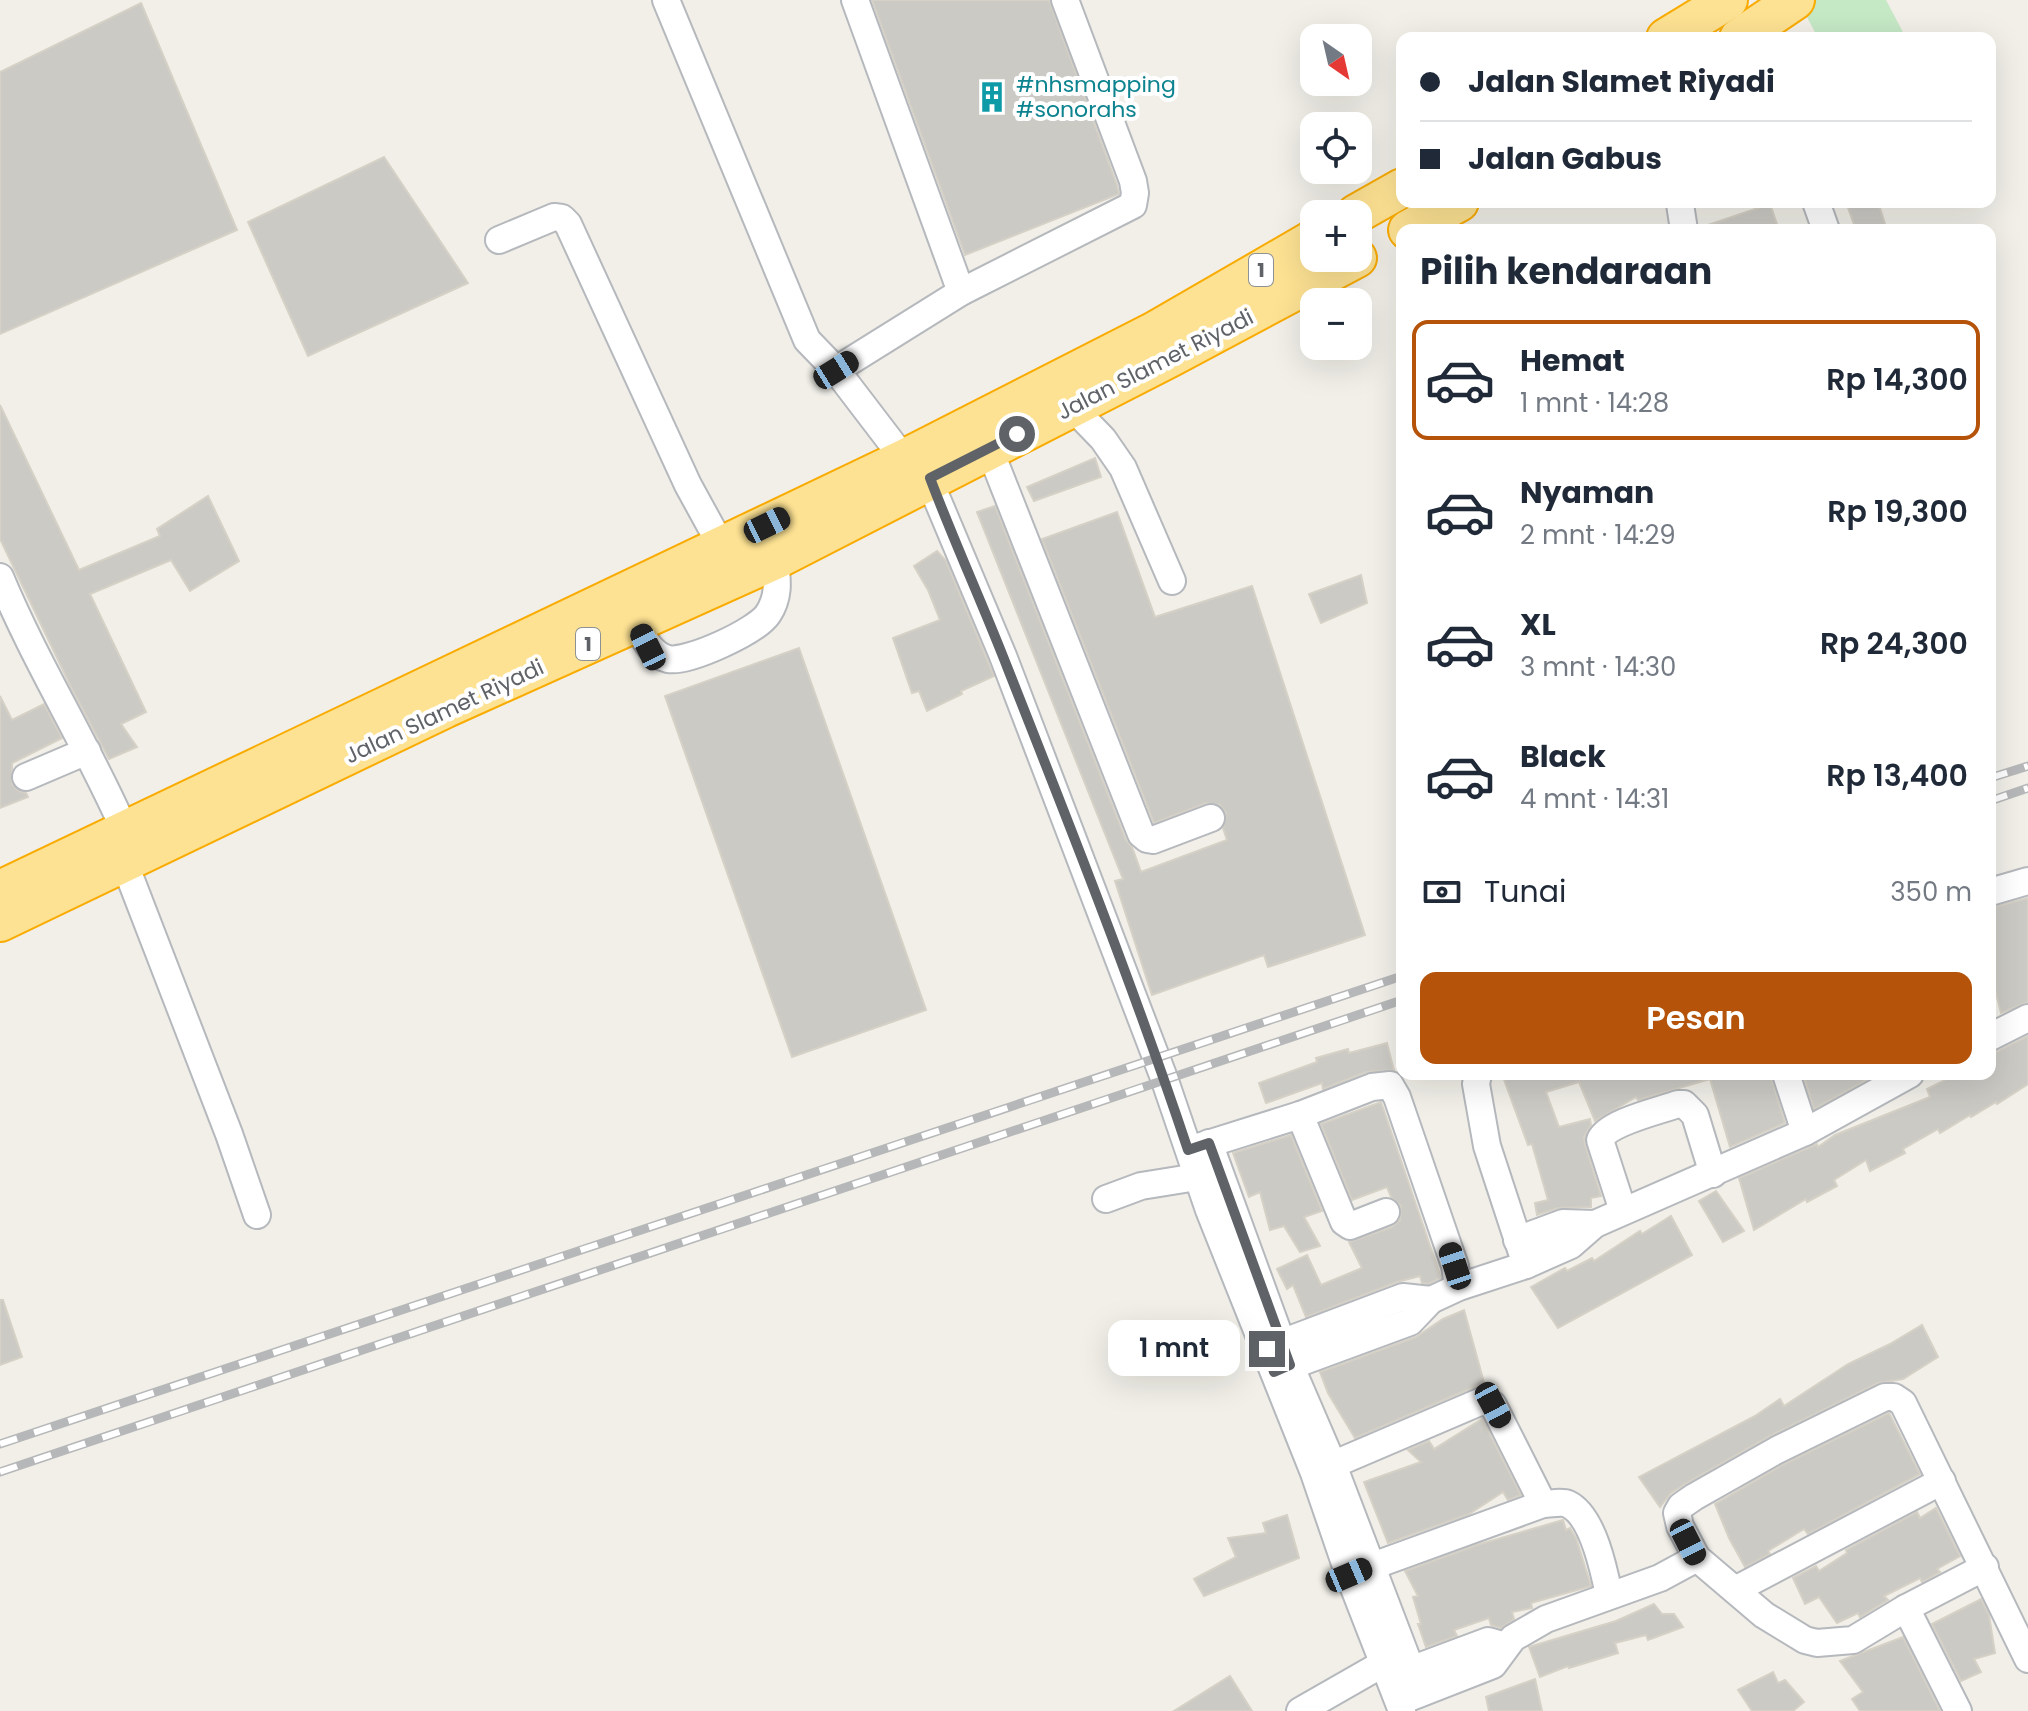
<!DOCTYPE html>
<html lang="id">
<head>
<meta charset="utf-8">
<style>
	body { margin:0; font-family:Poppins,sans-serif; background:#f2f2f3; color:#1f2937; height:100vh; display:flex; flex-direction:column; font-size:30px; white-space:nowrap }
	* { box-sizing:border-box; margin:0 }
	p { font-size:26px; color:#747a83 }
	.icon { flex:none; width:44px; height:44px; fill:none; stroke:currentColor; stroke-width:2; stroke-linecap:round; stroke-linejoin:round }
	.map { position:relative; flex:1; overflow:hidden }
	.sheet { position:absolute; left:1396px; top:224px; width:600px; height:856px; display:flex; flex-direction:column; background:#fff; border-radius:16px; box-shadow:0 8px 32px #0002 }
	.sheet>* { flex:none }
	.banner { position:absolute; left:1396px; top:32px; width:600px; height:176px; border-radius:16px; box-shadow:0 8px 32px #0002; display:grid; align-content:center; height:176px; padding:0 24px; background:#fff }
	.needle { width:52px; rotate:146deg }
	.fabs { position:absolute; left:1300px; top:24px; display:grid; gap:16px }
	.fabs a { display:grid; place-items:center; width:72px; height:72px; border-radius:16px; background:#fff; box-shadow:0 8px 32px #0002; font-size:40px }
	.end { position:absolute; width:36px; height:36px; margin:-18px; border:10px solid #5f6368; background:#fff; box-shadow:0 0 0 4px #fff }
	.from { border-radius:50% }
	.bubble { position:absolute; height:56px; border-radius:16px; background:#fff; box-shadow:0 8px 32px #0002; font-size:26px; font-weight:600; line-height:56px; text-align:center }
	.car { position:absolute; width:24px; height:48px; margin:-24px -12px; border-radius:10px; box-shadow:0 0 6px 2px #0007; background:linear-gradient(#222 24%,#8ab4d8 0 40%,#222 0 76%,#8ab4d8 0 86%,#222 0) }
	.banner b { display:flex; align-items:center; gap:28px; height:76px; font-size:30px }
	.banner b+b { border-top:2px solid #e0e1e3 }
	.banner i { width:20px; height:20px; background:#1f2937 }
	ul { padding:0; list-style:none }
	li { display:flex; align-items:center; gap:24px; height:120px; margin:0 16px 12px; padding:0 8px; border:4px solid transparent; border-radius:16px }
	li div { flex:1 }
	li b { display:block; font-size:30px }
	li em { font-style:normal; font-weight:600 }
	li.current { border-color:#b45309 }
	li>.icon { width:72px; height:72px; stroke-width:1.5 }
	h2 { padding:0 24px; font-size:36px; line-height:96px }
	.pay { display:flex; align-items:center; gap:20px; height:88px; padding:0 24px; font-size:30px }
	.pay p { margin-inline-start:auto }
	.action { display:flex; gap:16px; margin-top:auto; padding:16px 24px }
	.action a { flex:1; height:92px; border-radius:16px; background:#b45309; color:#fff; font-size:32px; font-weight:600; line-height:92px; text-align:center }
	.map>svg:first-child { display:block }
	.green { fill:#c5e8c5 }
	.building { fill:#cccac5; stroke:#d6d1c6; stroke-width:2 }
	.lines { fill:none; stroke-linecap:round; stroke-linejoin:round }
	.minor-casing { stroke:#b5b8bc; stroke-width:30 }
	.highway-casing { stroke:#f9ab00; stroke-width:42 }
	.minor { stroke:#fff; stroke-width:26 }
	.highway { stroke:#fde293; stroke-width:38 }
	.rail-casing { stroke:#b6b7b8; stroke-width:9 }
	.rail { stroke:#fff; stroke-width:6; stroke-dasharray:18; stroke-linecap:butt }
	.route { stroke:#5f6368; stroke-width:10 }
	.labels { text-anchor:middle; stroke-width:8; stroke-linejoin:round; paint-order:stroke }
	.shield { fill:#fff; stroke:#8f9295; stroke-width:2 }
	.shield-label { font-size:20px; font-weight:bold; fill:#5f6368 }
	.culture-label { font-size:22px; fill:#0d838f; stroke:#fff; text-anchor:start }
	.street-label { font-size:22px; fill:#5f6368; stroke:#fff }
</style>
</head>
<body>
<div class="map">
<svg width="2028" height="1711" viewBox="0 0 2028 1711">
	<rect width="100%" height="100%" fill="#f1efe8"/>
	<path class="green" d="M1802,0h84l20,38h-88l-19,-36z"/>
	<g class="building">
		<path d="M872,0h177l68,185 2,9 -154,61z"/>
		<path d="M141,3l96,227 -237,104v-262z"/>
		<path d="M384,157l84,126 -160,73 -60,-134z"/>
		<path d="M1846,202h32l9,28h-31z"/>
		<path d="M1770,204l9,26h-77v-3z"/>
		<path d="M0,405l79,165 81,-34 -3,-7 51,-33 31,65 -49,30 -19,-31 -81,34 56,118 -25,12 16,23 -28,12 -37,-70 -72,-150z"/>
		<path d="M1095,458l6,19 -67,24 -7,-14z"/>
		<path d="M995,506l131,334 6,7 9,25 86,-32 -4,-12 3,-15 -6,-8 -14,-2 -52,20 -112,-284 75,-27 38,105 97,-31 113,349 -97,32 -4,-12 -112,40 -37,-114 8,-2 -146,-367z"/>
		<path d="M937,551l9,10 48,115 -33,15 1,3 -35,17 -8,-20 -7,2 -19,-55 47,-18 -12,-30 -14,-24z"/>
		<path d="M1361,575l6,28 -46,20 -12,-29z"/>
		<path d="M799,648l127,362 -134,47 -127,-361z"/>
		<path d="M0,696l12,24 32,-16 18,34 -50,25v21l5,6 9,3 2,4 -28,11z"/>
		<path d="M2028,898v104l-27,11 -11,-44v-61z"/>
		<path d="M2028,1036v48l-31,20 -1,-2 -25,15 -1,-2 -30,18 -2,-4 -35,20 2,4 -35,18 -4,-11 -32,20 3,6 -30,16 -1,-3 -52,31 -15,-52 78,-34 1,3 17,-12 95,-38 -3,-8 30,-15h33v-19z"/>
		<path d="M1387,1043l7,27 -28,2 -43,17 -1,-6 -56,20 -7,-20 58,-21 -1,-4 32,-9 1,4z"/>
		<path d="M1502,1074h268l15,49 -55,24 -20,-68 -72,21 -2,-3 -41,24 -16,-39 -33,10 13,35 31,-8 1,6 -7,12 1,7 16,52 -10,2v9l-33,1 -21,7 -2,-12 13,-3 -16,-56 -4,1z"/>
		<path d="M1803,1074h74l-63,35z"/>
		<path d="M1381,1102l60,176 -13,6 -6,-1 -2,-7 -23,6 -91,35 -13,-32 -6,4 -10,-20 30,-14 14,30 41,-17 -13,-26 43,-15 8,-7 1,-14 -10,-9 -4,-10 -35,13 -31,-76z"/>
		<path d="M1291,1135l31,76 -18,6 16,29 -20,6 -16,-26 -14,4 -10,-38 -11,5 -16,-44z"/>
		<path d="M1716,1191l28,40 -21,11 -24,-41z"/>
		<path d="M1671,1216l21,39 -134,73 -27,-41 34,-19 2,3 25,-13 2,3 46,-30 2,3z"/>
		<path d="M0,1300h3l19,57 -22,8z"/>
		<path d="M1464,1310l21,76h-9l-121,52 -27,-45 -8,-21 96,-35 27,-18z"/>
		<path d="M1922,1325l16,32 -35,22 -25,4 -108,53 -85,48 -14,9 -11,14 -21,-30 116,-61 25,-17 4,7 64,-42 42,-20z"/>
		<path d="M1889,1413l31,61 -112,60 -4,-5 -36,22 2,3 -25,13 -16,-29 -14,-34 69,-40z"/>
		<path d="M1482,1419l39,76 -13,5 -5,-8 -34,22 -81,29 -24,-61 57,-20 -13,-12 21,-9 5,8z"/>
		<path d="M1936,1508l24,48 -23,13 3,3 -18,10 -2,-4 -36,18 4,4 -28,17 -2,-4 -21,10 -18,-26 -14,7 -12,-26 23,-12 3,5 28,-18 -1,-3 71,-38 3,6z"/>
		<path d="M1287,1515l12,43 -95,38 -10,-17 42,-22 -8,-19 38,-5 -3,-10z"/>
		<path d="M1563,1520l3,10 4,-2 6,10 15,48 -60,17 1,5 -20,4 2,7 -13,9 -10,-3 -2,-7 -35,12 3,6 -31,11 -8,-23h3l-8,-27 5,-1 -13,-25 72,-26z"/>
		<path d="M1981,1599l8,16 6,38 -21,6 7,13 -20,9 -29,-57z"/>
		<path d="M1654,1604l8,10h12l9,13 -35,13 -2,-5 -31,8 3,10 -49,15 -1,-2 -28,11 -11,-30 87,-26z"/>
		<path d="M1903,1637l37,74h-80l-8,-12 11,-7 -23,-31z"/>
		<path d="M1773,1672l5,11 7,-3 19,22 -11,9h-41l-14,-21z"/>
		<path d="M1230,1676l22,35h-78z"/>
		<path d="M1535,1679l7,32h-53l-3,-14z"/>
	</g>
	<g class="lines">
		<defs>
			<g id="minor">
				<path d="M666,0l141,340 29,30 68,89"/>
				<path d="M855,0l106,292"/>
				<path d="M1816,202l10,28"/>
				<path d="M1680,204l4,26"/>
				<path d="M499,240l55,-23 8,1 6,6 120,261 34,62"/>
				<path d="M836,370l125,-78 172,-87 2,-12 -2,-12 -68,-181"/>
				<path d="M1072,407l31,32 20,29 49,113"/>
				<path d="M989,448l152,386 6,5 6,1 58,-22"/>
				<path d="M924,468l79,188 161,422 45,132 105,263 35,102 53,136"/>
				<path d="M0,577c36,87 87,167 125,254"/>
				<path d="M636,623c8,15 14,31 32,36 20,4 89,-28 100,-45 12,-18 9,-35 7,-54"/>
				<path d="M26,777l61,-26"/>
				<path d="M124,862l105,272 28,81"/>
				<path d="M1990,892l38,-11"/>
				<path d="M1990,1037l38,-19"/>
				<path d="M1786,1074l19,58"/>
				<path d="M1300,1115l44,107 6,4 36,-14"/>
				<path d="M1209,1143l81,222 43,100 87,228"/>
				<path d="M1195,1148l105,-33 72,-28 18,-2 7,12 58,169 3,21"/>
				<path d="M1106,1199l35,-13 56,-9"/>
				<path d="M1623,1211l-23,-71c8,-18 59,-29 78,-36h6l11,11 18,59"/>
				<path d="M1517,1240l46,-17 32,1"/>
				<path d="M1526,1265l45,-20 24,-21 210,-92 105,-58"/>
				<path d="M1268,1348l135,-51 28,3"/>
				<path d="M1277,1371l133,-49 21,-22 28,-13 67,-22 -39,-119 -11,-62 2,-10"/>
				<path d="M1318,1471l164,-70 11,4 50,99 -187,68"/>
				<path d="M1543,1504c8,0 18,-3 25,0 25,12 36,66 41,91"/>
				<path d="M1985,1567l-79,41 -53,32 -36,3 -12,-3 -41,-25 -67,-57 -17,-32 -3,-13 4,-7 13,-9 83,-47 108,-53h9l9,6 125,256"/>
				<path d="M1735,1590l207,-109"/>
				<path d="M1906,1608l52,103"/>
				<path d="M1413,1669l75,-28 18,5"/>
				<path d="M1406,1699l87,-34 20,-27 33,-19 114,-41 37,-20"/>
				<path d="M1300,1711l84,-48"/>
			</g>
			<g id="highway">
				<path d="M1666,38l62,-38"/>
				<path d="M1739,38l56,-38"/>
				<path d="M1356,214l46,-26"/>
				<path d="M1408,230l51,-28"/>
				<path d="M0,890l904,-431 251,-128 159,-92"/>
				<path d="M0,922l446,-214 329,-148 396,-203 186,-99"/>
			</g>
		</defs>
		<use href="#minor" class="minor-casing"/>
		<use href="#highway" class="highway-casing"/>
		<use href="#minor" class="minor"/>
		<use href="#highway" class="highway"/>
		<defs>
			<g id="rail">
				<path d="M1990,778l38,-12"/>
				<path d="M1990,801l38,-13"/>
				<path d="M0,1444l1402,-468"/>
				<path d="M0,1472l1402,-472"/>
			</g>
		</defs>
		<use href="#rail" class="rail-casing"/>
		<use href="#rail" class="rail"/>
	</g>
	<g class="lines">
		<path class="route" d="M1017,434l-87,44c23,61 50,120 74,181 64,162 129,326 184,491l21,-7 81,222 -16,7 -7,-23"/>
	</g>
	<defs>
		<symbol id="building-bare" viewBox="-9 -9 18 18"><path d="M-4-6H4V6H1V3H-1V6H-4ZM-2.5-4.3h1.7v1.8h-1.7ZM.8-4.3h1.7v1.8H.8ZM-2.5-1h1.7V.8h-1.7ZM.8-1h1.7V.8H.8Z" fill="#0f9aa8" stroke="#fff" stroke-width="2.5" paint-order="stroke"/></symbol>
	</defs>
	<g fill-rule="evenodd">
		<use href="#building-bare" x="970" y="75" width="44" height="44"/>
	</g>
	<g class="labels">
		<g class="shield">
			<rect x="1249" y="254" width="24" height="32" rx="6"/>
			<rect x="576" y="628" width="24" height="32" rx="6"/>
		</g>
		<g class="shield-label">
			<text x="1261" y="277">1</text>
			<text x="588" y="651">1</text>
		</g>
		<g class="culture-label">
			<text x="1016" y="92">#nhsmapping<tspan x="1016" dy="25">#sonorahs</tspan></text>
		</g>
		<g class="street-label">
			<text transform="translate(1155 364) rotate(-27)" y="8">Jalan Slamet Riyadi</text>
			<text transform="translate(444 711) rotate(-25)" y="8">Jalan Slamet Riyadi</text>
		</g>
	</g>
</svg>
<div class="fabs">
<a><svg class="needle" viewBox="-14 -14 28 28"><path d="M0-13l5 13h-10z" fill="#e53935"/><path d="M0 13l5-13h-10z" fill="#747a83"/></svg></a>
<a><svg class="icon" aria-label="locate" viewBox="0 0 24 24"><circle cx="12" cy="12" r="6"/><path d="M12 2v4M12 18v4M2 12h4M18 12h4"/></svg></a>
<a>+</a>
<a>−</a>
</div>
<i class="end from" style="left:1017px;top:434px"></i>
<i class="end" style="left:1267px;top:1349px"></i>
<div class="bubble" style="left:1108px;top:1320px;width:132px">1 mnt</div>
<i class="car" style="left:836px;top:370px;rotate:58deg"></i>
<i class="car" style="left:767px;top:525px;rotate:64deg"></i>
<i class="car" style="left:648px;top:647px;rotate:334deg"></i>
<i class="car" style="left:1455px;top:1266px;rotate:342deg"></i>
<i class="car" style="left:1493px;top:1405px;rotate:152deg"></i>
<i class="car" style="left:1688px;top:1542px;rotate:153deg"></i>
<i class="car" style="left:1349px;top:1575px;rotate:67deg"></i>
<div class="banner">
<b><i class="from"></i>Jalan Slamet Riyadi</b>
<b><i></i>Jalan Gabus</b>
</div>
<section class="sheet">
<h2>Pilih kendaraan</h2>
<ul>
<li class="current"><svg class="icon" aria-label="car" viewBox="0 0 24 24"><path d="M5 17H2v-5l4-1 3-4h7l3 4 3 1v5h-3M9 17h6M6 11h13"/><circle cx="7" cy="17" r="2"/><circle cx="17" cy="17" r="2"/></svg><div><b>Hemat</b><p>1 mnt · 14:28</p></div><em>Rp 14,300</em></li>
<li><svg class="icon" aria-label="car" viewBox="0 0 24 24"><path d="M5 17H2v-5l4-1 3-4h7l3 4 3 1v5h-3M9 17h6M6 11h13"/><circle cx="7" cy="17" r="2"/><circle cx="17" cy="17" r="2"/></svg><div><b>Nyaman</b><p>2 mnt · 14:29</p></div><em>Rp 19,300</em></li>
<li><svg class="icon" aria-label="car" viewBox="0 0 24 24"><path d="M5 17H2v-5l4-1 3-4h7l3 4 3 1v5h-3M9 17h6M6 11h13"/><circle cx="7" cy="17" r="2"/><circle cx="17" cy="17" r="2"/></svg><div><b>XL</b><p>3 mnt · 14:30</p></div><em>Rp 24,300</em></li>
<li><svg class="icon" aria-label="car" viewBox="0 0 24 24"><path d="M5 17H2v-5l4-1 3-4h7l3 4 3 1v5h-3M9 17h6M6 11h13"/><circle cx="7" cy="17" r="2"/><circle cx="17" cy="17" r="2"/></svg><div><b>Black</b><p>4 mnt · 14:31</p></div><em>Rp 13,400</em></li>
</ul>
<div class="pay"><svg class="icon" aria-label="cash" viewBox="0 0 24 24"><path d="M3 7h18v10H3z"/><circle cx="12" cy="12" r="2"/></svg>Tunai<p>350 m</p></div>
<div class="action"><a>Pesan</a></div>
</section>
</div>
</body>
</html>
